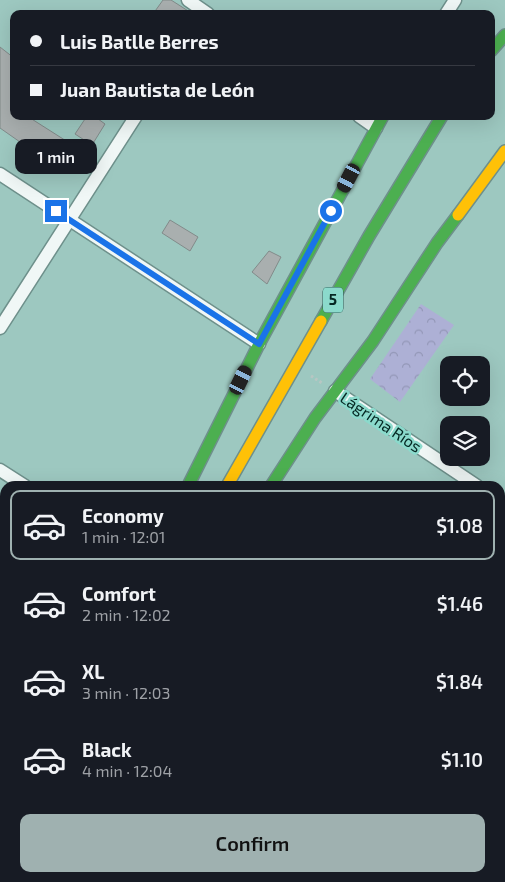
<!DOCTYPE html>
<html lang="en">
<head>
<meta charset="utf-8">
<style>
	body { margin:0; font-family:"Exo 2",sans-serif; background:#20242c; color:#f1f3f6; height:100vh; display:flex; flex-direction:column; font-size:19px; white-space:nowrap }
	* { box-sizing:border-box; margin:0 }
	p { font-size:16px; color:#9ea1a6 }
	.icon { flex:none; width:28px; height:28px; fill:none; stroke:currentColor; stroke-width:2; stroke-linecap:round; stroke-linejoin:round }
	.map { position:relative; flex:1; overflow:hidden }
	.side { position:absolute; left:0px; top:481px; width:505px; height:401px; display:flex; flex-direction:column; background:#171b24; border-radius:15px 15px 0 0; box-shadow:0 5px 20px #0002 }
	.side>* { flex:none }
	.banner { position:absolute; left:10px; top:10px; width:485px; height:110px; border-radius:10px; box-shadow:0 5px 20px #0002; display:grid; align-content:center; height:110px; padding:0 20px; background:#171b24 }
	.fabs { position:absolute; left:440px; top:356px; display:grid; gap:10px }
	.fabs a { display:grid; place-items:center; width:50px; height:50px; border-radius:10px; background:#171b24; box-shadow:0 5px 20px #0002; font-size:25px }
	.end { position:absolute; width:22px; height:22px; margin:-11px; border:6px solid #1a73e8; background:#fff; box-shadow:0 0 0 2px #fff }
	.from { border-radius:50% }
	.bubble { position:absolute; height:35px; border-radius:10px; background:#171b24; box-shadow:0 5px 20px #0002; font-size:16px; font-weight:600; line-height:35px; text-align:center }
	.car { position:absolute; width:15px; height:30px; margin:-15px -8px; border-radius:6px; box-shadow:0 0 4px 1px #0007; background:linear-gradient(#222 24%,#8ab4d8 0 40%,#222 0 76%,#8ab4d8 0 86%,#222 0) }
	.banner b { display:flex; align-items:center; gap:18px; height:48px; font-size:19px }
	.banner b+b { border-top:1px solid #363941 }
	.banner i { width:12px; height:12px; background:#f1f3f6 }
	ul { padding:9px 0 0; list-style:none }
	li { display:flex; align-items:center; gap:15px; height:70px; margin:0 10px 8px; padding:0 10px; border:2px solid transparent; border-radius:10px }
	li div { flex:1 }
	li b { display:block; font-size:19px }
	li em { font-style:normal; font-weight:600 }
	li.current { border-color:#9fb1b0 }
	li>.icon { width:45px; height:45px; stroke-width:1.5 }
	.cta { display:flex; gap:10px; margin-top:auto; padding:10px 20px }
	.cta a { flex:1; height:58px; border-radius:10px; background:#9fb1b0; color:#111; font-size:20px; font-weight:600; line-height:58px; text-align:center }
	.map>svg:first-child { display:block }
	.park { fill:url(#park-crowns) }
	.building { fill:#a9afaf; stroke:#828b8a }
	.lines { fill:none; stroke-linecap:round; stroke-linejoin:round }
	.street-casing { stroke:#6e908b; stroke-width:15 }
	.fast-casing { stroke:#6e908b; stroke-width:14 }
	.slow-casing { stroke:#6e908b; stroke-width:14 }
	.path { stroke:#b8c6c3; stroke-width:3; stroke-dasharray:2.5 2.5; stroke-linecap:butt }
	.street { stroke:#f0f7f6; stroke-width:12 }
	.fast { stroke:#4caf50; stroke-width:11 }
	.slow { stroke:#ffc107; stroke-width:11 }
	.route { stroke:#1a73e8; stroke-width:6 }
	.labels { text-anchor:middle; stroke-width:5; stroke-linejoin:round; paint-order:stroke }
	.shield { fill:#8bdacc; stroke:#2d5d56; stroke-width:1 }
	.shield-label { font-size:15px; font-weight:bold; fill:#052823 }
	.street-label { font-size:16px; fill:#052823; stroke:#8bdacc }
</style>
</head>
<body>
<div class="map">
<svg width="505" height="882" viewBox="0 0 505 882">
	<defs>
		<pattern id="park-crowns" width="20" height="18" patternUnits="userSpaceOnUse" patternTransform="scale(1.25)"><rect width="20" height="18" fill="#adb0d5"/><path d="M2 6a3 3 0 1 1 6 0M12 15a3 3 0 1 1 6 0" fill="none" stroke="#9397b7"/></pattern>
	</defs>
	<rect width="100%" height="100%" fill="#9dc8c0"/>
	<path class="park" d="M421,304l33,21 -54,77 -30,-23z"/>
	<g class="building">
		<path d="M163,0h8l22,14h-40z"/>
		<path d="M0,47l14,11v58h13l44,28 -15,24 -15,-9 -2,2 -21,-16 2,-3 -20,-14z"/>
		<path d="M87,116h7l11,8 -13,21 -17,-11z"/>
		<path d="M170,220l28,17 -8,14 -28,-18z"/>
		<path d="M269,251l12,6 -14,27 -15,-12z"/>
	</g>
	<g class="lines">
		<defs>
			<g id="street">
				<path d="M188,0l20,14"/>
				<path d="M446,14l9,-14"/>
				<path d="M359,116l17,12"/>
				<path d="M0,174l259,170"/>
				<path d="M0,328l136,-212"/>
				<path d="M335,391l142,95"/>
				<path d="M0,470l25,16"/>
				<path d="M500,501l5,4"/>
				<path d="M0,775l5,3"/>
				<path d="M500,793l5,4"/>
				<path d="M0,800l5,-8"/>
				<path d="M151,878l7,4"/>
				<path d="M23,882l3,-4"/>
				<path d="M247,882l3,-4"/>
			</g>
			<g id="fast">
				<path d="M491,51l14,-16"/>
				<path d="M321,321l48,-85 73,-120"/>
				<path d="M188,486l71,-142 124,-228"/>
				<path d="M271,486l44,-68 58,-77 64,-98 21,-28"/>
				<path d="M0,845l5,-8"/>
				<path d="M0,875l5,-8"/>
			</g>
			<g id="slow">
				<path d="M458,215l47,-64"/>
				<path d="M227,486l94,-165"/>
			</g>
		</defs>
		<use href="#street" class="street-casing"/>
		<use href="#fast" class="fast-casing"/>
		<use href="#slow" class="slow-casing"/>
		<path class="path" d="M311,376l11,7"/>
		<use href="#street" class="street"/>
		<use href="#fast" class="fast"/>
		<use href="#slow" class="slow"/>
	</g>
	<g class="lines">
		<path class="route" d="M56,211l203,133 72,-133"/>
	</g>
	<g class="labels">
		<rect class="shield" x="323" y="287.5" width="20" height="25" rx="4"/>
		<g class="shield-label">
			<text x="333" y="305">5</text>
		</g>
		<g class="street-label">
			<text transform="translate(381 422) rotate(34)" y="6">Lágrima Ríos</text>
		</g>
	</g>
</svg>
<div class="fabs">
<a><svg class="icon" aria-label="locate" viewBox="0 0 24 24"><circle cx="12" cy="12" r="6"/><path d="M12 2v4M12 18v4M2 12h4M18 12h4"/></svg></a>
<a><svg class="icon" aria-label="layers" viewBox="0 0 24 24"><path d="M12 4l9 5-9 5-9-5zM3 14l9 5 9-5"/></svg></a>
</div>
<i class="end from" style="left:331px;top:211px"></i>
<i class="end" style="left:56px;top:211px"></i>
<div class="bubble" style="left:15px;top:139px;width:82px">1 min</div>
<i class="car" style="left:349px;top:178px;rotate:208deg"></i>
<i class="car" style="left:241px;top:380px;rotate:26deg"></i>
<div class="banner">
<b><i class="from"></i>Luis Batlle Berres</b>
<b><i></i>Juan Bautista de León</b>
</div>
<section class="side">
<ul>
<li class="current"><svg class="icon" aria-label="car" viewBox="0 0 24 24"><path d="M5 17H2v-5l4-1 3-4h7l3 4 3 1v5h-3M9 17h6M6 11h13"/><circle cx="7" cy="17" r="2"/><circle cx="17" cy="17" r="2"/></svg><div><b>Economy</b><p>1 min · 12:01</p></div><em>$1.08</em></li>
<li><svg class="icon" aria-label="car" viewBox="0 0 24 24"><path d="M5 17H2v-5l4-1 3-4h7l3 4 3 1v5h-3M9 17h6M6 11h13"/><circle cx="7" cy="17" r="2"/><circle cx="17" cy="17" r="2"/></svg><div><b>Comfort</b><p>2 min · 12:02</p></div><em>$1.46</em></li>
<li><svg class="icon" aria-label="car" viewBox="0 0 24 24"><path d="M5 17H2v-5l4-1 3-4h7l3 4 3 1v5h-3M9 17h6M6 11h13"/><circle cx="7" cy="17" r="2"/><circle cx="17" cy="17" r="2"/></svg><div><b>XL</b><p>3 min · 12:03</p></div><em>$1.84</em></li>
<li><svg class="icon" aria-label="car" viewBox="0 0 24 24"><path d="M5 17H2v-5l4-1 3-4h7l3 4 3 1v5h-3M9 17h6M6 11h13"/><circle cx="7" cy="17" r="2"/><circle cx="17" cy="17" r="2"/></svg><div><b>Black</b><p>4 min · 12:04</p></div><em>$1.10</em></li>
</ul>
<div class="cta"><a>Confirm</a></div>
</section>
</div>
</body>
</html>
